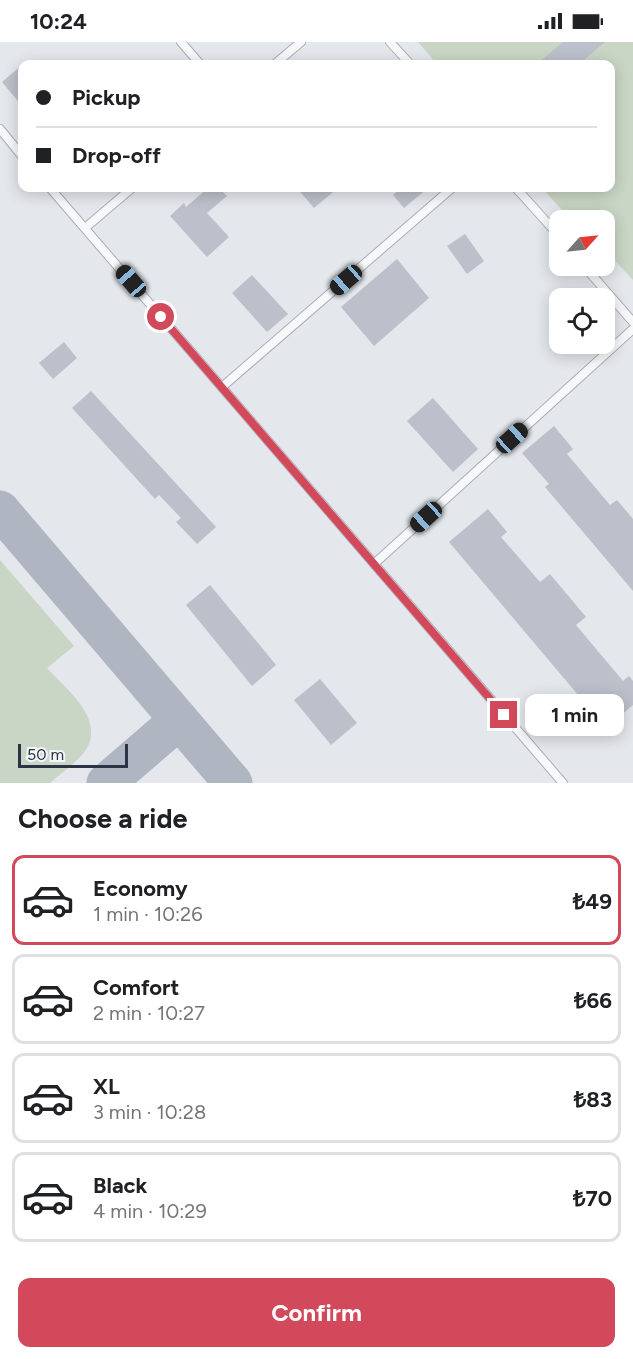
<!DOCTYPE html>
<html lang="en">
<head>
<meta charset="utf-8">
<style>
	body { margin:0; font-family:Figtree,sans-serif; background:#f6f6f6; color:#202124; height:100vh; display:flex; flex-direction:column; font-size:22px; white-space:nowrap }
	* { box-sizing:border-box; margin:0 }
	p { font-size:20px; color:#757577 }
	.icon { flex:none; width:33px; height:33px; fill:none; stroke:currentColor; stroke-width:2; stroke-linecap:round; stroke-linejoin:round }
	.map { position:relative; height:741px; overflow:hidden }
	.sheet { display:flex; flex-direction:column; background:#fff; flex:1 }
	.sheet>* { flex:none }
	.banner { position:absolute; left:18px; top:18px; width:597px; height:132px; border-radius:12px; box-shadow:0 3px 15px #0003; display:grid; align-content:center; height:132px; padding:0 18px; background:#fff }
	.needle { width:39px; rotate:63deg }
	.buttons { position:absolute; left:549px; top:168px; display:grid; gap:12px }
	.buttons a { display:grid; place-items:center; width:66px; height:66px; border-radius:12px; background:#fff; box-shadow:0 3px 15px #0003; font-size:30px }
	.scale { position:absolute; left:18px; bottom:15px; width:110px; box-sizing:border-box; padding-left:6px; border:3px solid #2b3445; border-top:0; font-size:16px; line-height:21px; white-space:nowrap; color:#2b3445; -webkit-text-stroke:4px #f4f6f9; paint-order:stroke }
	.end { position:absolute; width:27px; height:27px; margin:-14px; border:8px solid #d1495b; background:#fff; box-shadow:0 0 0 3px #fff }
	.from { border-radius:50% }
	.bubble { position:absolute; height:42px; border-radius:12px; background:#fff; box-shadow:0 3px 15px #0003; font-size:20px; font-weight:700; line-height:42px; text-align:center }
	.car { position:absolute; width:18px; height:36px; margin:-18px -9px; border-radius:8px; box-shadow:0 0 4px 2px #0007; background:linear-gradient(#222 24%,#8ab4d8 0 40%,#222 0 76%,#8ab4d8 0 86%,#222 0) }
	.banner b { display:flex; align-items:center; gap:21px; height:57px; font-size:22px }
	.banner b+b { border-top:2px solid #e0e0e0 }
	.banner i { width:15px; height:15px; background:#202124 }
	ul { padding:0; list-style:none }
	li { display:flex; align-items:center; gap:18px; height:90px; margin:0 12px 9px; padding:0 6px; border:3px solid #e0e0e0; border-radius:12px }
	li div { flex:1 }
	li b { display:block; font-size:22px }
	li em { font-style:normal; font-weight:700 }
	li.current { border-color:#d1495b }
	li>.icon { width:54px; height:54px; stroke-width:1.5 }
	h2 { padding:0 18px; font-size:27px; line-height:72px }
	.button { display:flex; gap:12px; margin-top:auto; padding:12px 18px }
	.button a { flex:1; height:69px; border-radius:12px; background:#d1495b; color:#fff; font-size:24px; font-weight:700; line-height:69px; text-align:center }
	.status { display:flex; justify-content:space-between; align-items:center; height:42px; padding:0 30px; background:#fff; direction:ltr }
	.status svg { height:16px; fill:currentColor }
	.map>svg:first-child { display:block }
	.green { fill:#c9d6c5 }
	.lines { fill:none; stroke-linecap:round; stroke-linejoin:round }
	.taxiway { stroke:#b0b6c1; stroke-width:39 }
	.building { fill:#bbc0ca }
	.lane-casing { stroke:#a9aeb7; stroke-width:10 }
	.lane { stroke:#f7f8fa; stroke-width:8 }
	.route { stroke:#d1495b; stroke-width:8 }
</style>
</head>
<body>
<div class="status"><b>10:24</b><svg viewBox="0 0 49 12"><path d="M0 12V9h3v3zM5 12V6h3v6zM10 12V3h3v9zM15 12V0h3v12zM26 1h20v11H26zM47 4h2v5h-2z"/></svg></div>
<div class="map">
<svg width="633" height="741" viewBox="0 0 633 741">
	<rect width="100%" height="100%" fill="#e4e7ec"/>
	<g class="green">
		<path d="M418,0h215v238l-28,-30 -1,-30h-33l-29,-32h68v-124h-173z"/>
		<path d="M0,518l74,86 -27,22c20,22 63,54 35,87 -9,10 -22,19 -32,28h-50z"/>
	</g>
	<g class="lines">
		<g class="taxiway">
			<path d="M0,468l233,273"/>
			<path d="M106,741l73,-63"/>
		</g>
	</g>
	<g class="building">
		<path d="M563,0h42l-26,22h-42z"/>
		<path d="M22,23v50l-4,-5 4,-4 -20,-24z"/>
		<path d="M208,146h11l8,8 -20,17 22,24 -22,20 -37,-41 14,-13 2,4z"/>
		<path d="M297,146h41l-24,20z"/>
		<path d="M401,146h27l-24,20 -11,-13z"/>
		<path d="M465,192l19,27 -17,13 -20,-28z"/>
		<path d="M397,217l32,39 -55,48 -33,-39z"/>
		<path d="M252,233l36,39 -21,18 -35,-39z"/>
		<path d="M64,300l13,16 -24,21 -14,-16z"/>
		<path d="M91,349l125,136 -19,17 -21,-22 5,-4 -22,-23 -4,4 -83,-91z"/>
		<path d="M433,356l45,51 -25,23 -46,-51z"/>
		<path d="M554,384l19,23 -6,5 43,51 7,-5 16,19v72l-88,-104 4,-3 -27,-31z"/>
		<path d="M488,467l19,23 -6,5 39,45 10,-8 36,43 -10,8 47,56 6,-5 4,5v24l-27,23 -157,-186z"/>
		<path d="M210,543l66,80 -24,21 -66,-81z"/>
		<path d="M320,637l37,44 -26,22 -37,-45z"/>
	</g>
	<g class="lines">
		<defs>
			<g id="lane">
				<path d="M181,0l19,22"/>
				<path d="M390,0l20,22"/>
				<path d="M275,22l26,-22"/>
				<path d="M0,87l22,27"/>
				<path d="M50,146l513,595"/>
				<path d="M516,146l44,49"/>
				<path d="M85,186l47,-40"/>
				<path d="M584,224l49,56"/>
				<path d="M222,345l230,-199"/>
				<path d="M374,522l259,-235"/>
			</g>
		</defs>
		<use href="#lane" class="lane-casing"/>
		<use href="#lane" class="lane"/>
	</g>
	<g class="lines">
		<path class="route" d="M161,275l343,398"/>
	</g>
</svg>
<div class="buttons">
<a><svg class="needle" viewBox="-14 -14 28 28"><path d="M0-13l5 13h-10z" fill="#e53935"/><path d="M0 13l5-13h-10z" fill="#757577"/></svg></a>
<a><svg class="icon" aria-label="locate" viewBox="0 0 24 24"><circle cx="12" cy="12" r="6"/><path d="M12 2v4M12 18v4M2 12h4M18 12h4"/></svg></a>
</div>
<div class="scale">50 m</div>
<i class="end from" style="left:161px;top:275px"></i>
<i class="end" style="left:504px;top:673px"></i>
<div class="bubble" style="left:525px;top:652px;width:99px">1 min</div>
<i class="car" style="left:346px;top:238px;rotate:229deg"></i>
<i class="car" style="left:131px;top:239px;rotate:319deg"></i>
<i class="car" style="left:512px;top:396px;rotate:48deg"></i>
<i class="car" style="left:426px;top:475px;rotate:228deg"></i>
<div class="banner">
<b><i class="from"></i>Pickup</b>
<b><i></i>Drop-off</b>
</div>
</div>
<section class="sheet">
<h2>Choose a ride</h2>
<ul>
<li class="current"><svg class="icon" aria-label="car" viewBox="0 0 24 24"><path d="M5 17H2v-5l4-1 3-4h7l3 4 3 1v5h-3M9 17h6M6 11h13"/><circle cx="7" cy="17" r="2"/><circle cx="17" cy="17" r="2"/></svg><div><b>Economy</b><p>1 min · 10:26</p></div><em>₺49</em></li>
<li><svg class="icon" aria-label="car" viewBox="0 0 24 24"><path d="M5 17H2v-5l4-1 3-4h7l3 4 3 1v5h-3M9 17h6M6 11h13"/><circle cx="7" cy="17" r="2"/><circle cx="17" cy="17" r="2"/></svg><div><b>Comfort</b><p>2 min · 10:27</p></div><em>₺66</em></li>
<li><svg class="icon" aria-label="car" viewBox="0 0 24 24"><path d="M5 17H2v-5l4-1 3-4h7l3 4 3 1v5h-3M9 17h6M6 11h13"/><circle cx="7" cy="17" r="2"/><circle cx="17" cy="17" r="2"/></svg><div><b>XL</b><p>3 min · 10:28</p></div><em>₺83</em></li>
<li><svg class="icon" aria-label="car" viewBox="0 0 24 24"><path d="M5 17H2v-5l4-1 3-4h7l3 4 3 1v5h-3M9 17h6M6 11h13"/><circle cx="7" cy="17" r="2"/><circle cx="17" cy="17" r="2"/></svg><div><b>Black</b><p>4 min · 10:29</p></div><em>₺70</em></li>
</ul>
<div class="button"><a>Confirm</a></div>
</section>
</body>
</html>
